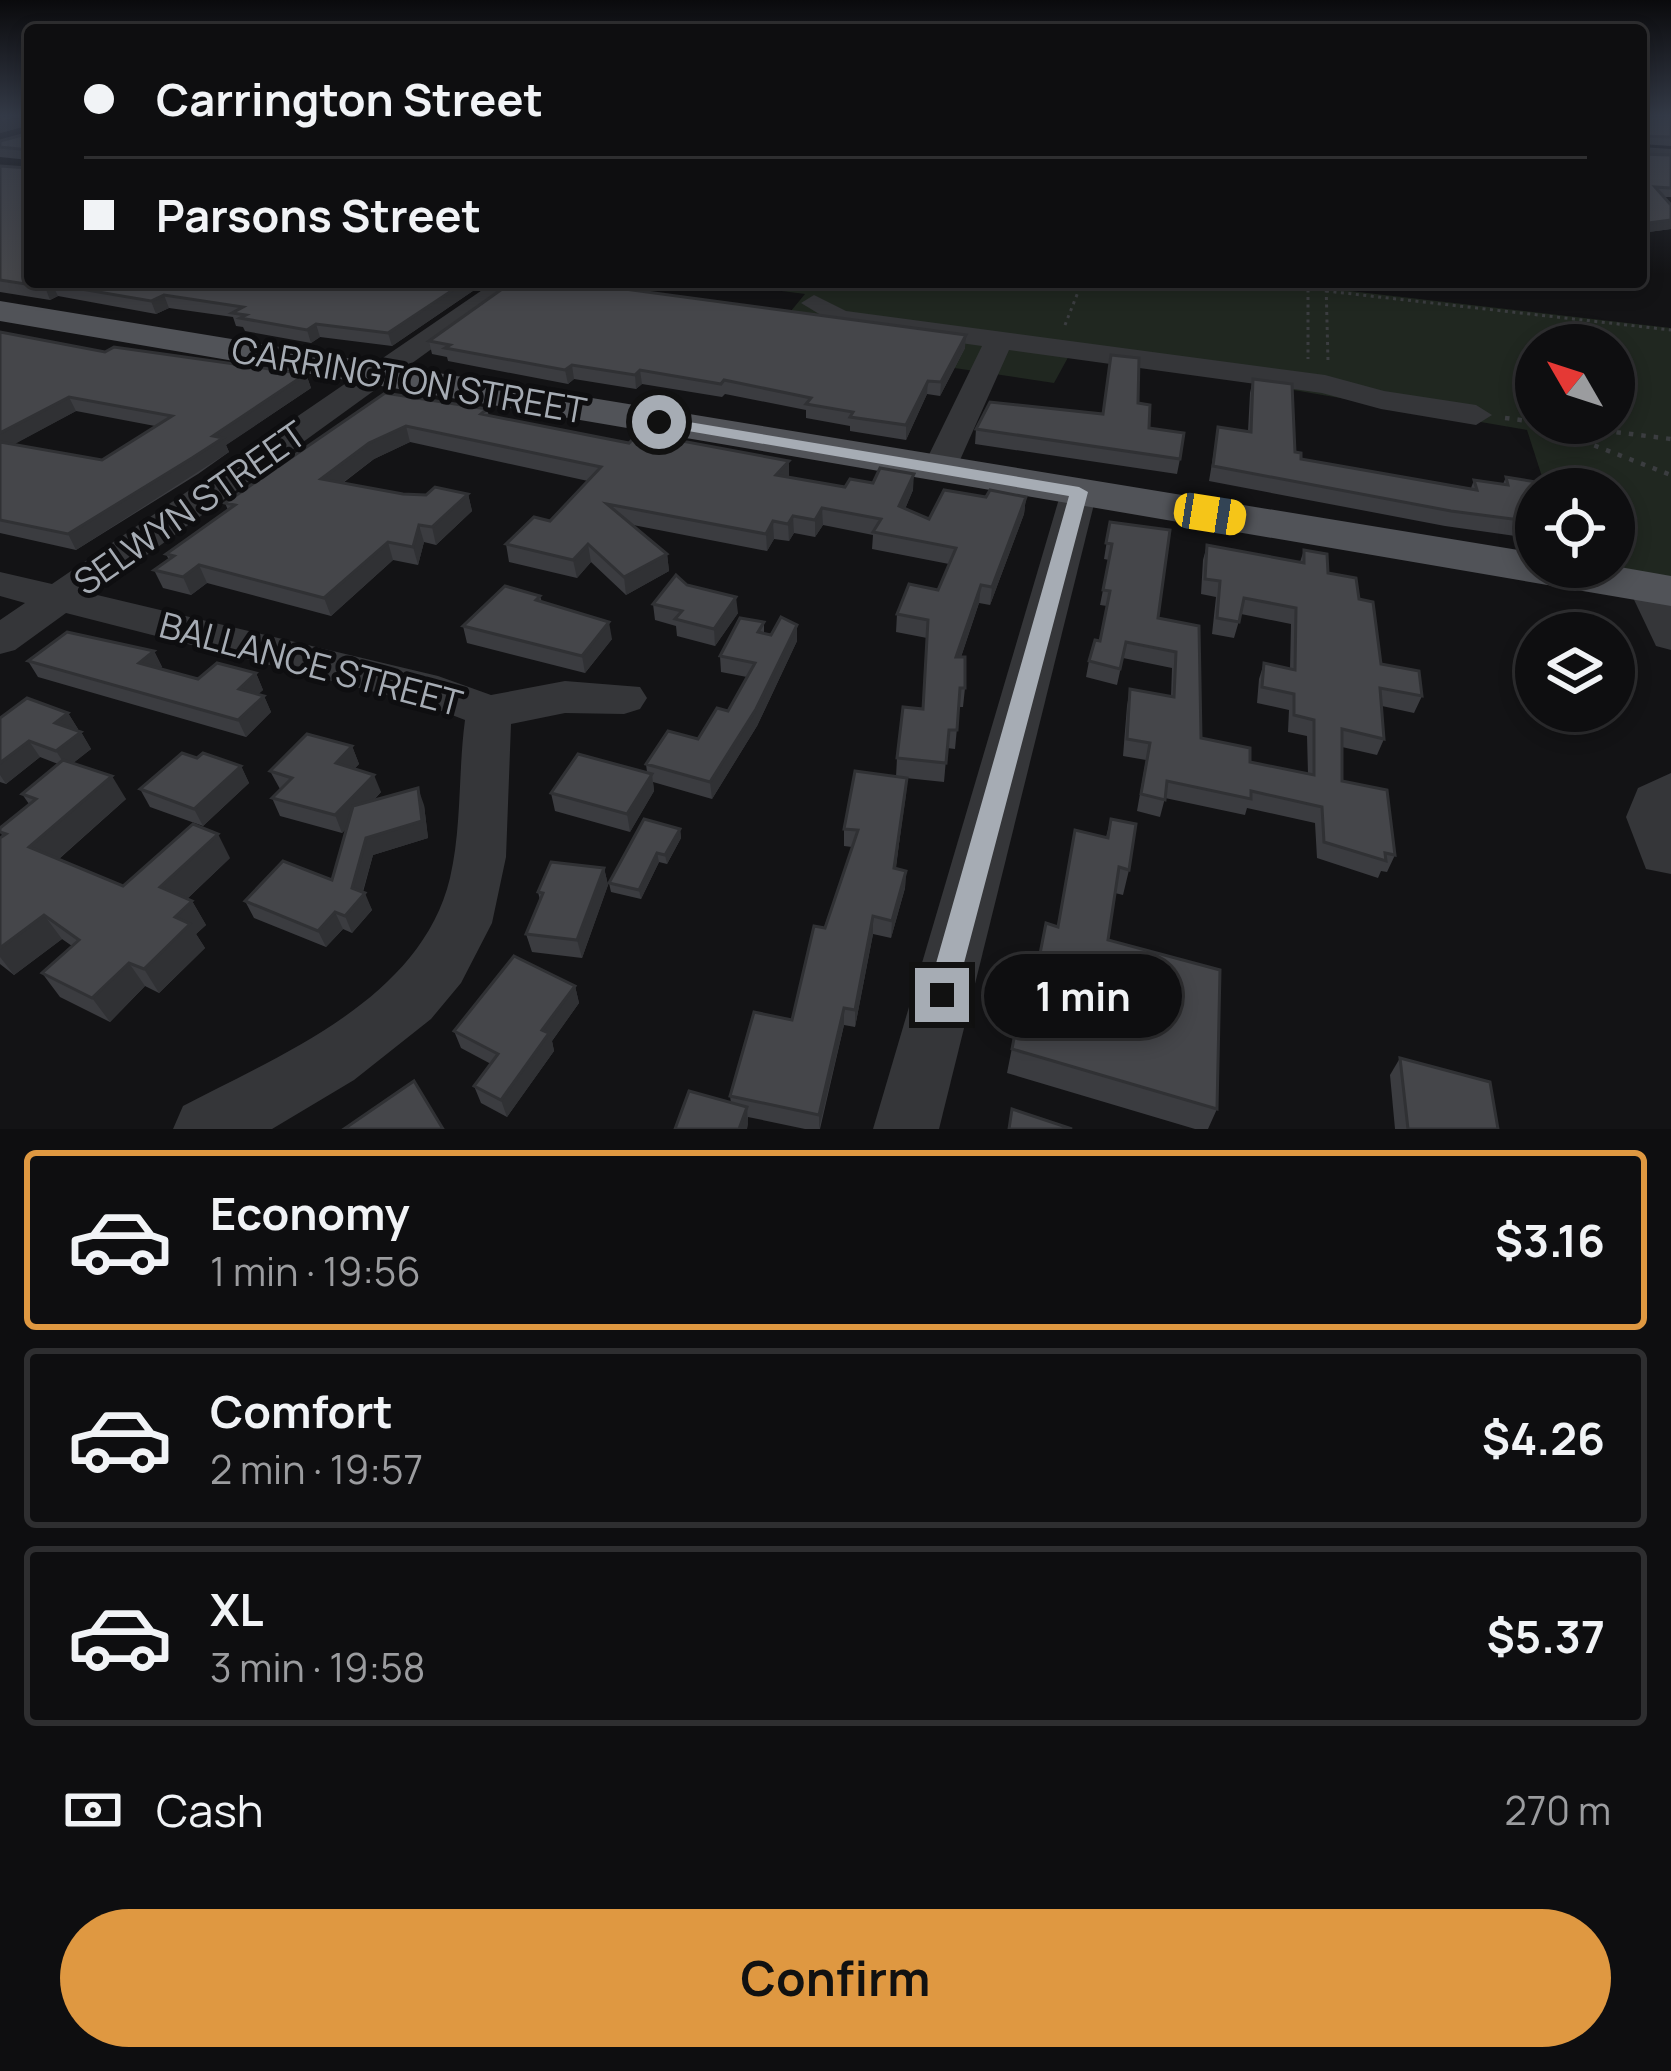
<!DOCTYPE html>
<html lang="en">
<head>
<meta charset="utf-8">
<style>
	body { margin:0; font-family:Manrope,sans-serif; background:#1c1c1e; color:#f1f3f6; height:100vh; display:flex; flex-direction:column; font-size:45px; white-space:nowrap }
	* { box-sizing:border-box; margin:0 }
	p { font-size:39px; color:#9b9c9f }
	.icon { flex:none; width:66px; height:66px; fill:none; stroke:currentColor; stroke-width:2; stroke-linecap:round; stroke-linejoin:round }
	.map { position:relative; height:1129px; overflow:hidden }
	.drawer { display:flex; flex-direction:column; background:#0e0e10; flex:1 }
	.drawer>* { flex:none }
	.guide { position:absolute; left:24px; top:24px; width:1623px; height:264px; border-radius:12px; box-shadow:0 6px 18px #0003,0 0 0 3px #2e2e30; display:grid; align-content:center; height:264px; padding:0 60px; background:#0e0e10 }
	.needle { width:78px; rotate:309deg }
	.tools { position:absolute; left:1515px; top:324px; display:grid; gap:24px }
	.tools a { display:grid; place-items:center; width:120px; height:120px; border-radius:50%; background:#0e0e10; box-shadow:0 6px 18px #0003,0 0 0 3px #2e2e30; font-size:60px }
	.end { position:absolute; width:54px; height:54px; margin:-27px; border:15px solid #a6acb4; background:#111; box-shadow:0 0 0 6px #111 }
	.from { border-radius:50% }
	.bubble { position:absolute; height:84px; border-radius:42px; background:#0e0e10; box-shadow:0 6px 18px #0003,0 0 0 3px #2e2e30; font-size:39px; font-weight:700; line-height:84px; text-align:center }
	.car { position:absolute; width:36px; height:72px; margin:-36px -18px; border-radius:15px; box-shadow:0 0 9px 3px #0007; background:linear-gradient(#f5c518 24%,#345 0 40%,#f5c518 0 76%,#345 0 86%,#f5c518 0) }
	.guide b { display:flex; align-items:center; gap:42px; height:114px; font-size:45px }
	.guide b+b { border-top:3px solid #2e2e30 }
	.guide i { width:30px; height:30px; background:#f1f3f6 }
	ul { padding:21px 0 0; list-style:none }
	li { display:flex; align-items:center; gap:36px; height:180px; margin:0 24px 18px; padding:0 36px; border:6px solid #2e2e30; border-radius:12px }
	li div { flex:1 }
	li b { display:block; font-size:45px }
	li em { font-style:normal; font-weight:700 }
	li.on { border-color:#df9841 }
	li>.icon { width:108px; height:108px; stroke-width:1.5 }
	.pay { display:flex; align-items:center; gap:30px; height:132px; padding:0 60px; font-size:45px }
	.pay p { margin-inline-start:auto }
	.cta { display:flex; gap:24px; margin-top:auto; padding:24px 60px }
	.cta a { flex:1; height:138px; border-radius:72px; background:#df9841; color:#111; font-size:48px; font-weight:700; line-height:138px; text-align:center }
	.map>svg:first-child { display:block }
	.green { fill:#202720; fill-rule:evenodd }
	.lines { fill:none; stroke-linecap:round; stroke-linejoin:round }
	.path-far1 { stroke:#3b3d40; stroke-width:3; stroke-dasharray:3 4.5; stroke-linecap:butt }
	.path { stroke:#3b3d40; stroke-width:4.5; stroke-dasharray:4.5 8; stroke-linecap:butt }
	.minor { fill:#353639; fill-rule:evenodd }
	.major { fill:#515358; fill-rule:evenodd }
	.wall { fill:#3b3c40; fill-rule:evenodd }
	.shaded-wall { fill:#303134 }
	.building { fill:#45464a; stroke:#303134; stroke-width:3 }
	.route { fill:#a6acb4 }
	.labels { text-anchor:middle; stroke-width:10; stroke-linejoin:round; paint-order:stroke }
	.street-label { font-size:36px; fill:#a6acb4; stroke:#0e0e10 }
</style>
</head>
<body>
<div class="map">
<svg width="1671" height="1129" viewBox="0 0 1671 1129">
	<rect width="100%" height="100%" fill="#131315"/>
	<path class="green" d="M712,282h611l1,6 347,40v255l-57,-16v-78h-68l-19,-59 -456,-78 -17,31 -287,-43 38,-46zM1536,345h78v78h-78z"/>
	<g class="lines">
		<g class="path-far1">
			<path d="M1308,282v77"/>
			<path d="M1326,282l2,79"/>
			<path d="M833,286l20,3 5,-7"/>
			<path d="M1326,291l345,39"/>
			<path d="M1065,325l17,-43"/>
		</g>
		<g class="path">
			<path d="M1505,418l31,4"/>
			<path d="M1536,423l135,52"/>
			<path d="M1542,423l129,16"/>
		</g>
		<g class="minor">
			<path d="M1641,147l30,2v12l-30,-2z"/>
			<path d="M494,282h30l-431,312 345,82 53,19 74,-14 75,6 7,11 -7,11 -16,5 -59,-1 -54,11 -5,133 -14,66 -31,60 -30,36 -77,61 -82,49h-99l10,-23c99,-52 238,-107 267,-228 12,-51 8,-106 15,-158l-39,-15 -360,-92 -51,37 -15,4v-34l25,-17 -25,-7v-24l52,12z"/>
			<path d="M814,295l32,16 479,64 59,16 92,14 16,10 -16,10 -95,-16 -59,-16 -313,-43 -53,119 -5,7h-24l-5,-7 60,-123 -143,-20 -38,-23z"/>
			<path d="M1079,481l13,3 5,8 -158,637h-66l188,-637 5,-8z"/>
			<path d="M1648,575l14,3 9,15v57l-15,-4 -28,-59 6,-9z"/>
			<path d="M1671,773v101l-25,-5 -20,-52 12,-29z"/>
		</g>
		<path class="major" d="M0,301l1536,252v14l78,-1 57,10v30l-1671,-285z"/>
	</g>
	<g class="wall">
		<path d="M30,116v166h456l-94,64 -72,-9 -9,6 -66,-12 -2,-4 -7,-1 -3,-9 -64,-9 -13,6 -98,-18 -8,4 -50,-8v-126l28,2 1,-8 -29,-3v-16l29,-8v-8l-29,8z"/>
		<path d="M1641,116h30v30l-30,-2v10l30,1v42h-7l7,8v24l-30,4z"/>
		<path d="M594,285l371,63 -25,48 -13,-2 -21,46 -56,-9v-5l-44,-8v-8l-81,-16 -3,3 -80,-13 -6,5 -62,-10 -6,5 -120,-23 -1,-4 -15,-3 -3,-13z"/>
		<path d="M0,332l105,20 201,22 5,14 -85,57 3,7 -31,22 -122,76 -76,-17zM76,411l79,15 -53,34 -88,-16z"/>
		<path d="M1253,379l42,73 6,7 170,29 3,-8 29,4 3,-7 30,12v50l-91,-13 -236,-45 9,-54 30,5 2,-39z"/>
		<path d="M385,393l102,16 2,7 140,27 160,18v16l56,10 68,3 -8,19 24,10 57,-22h40l-2,17 -34,91 -11,-2 -18,54 4,31 -2,19h-4l-4,42 -8,-1 -3,34 -48,-5 1,-19 26,-50 4,-70 -31,-6 1,-18 41,-24 11,-26 -77,-15 1,-14 -50,-10 -8,12 -21,-4 -5,8 -15,-2 -7,12 -134,-26 34,29 2,17 -43,24 -35,-33 -14,16 -68,-16 -3,-18 44,-23 38,-40 -178,-39 -36,17 -31,24 60,11h65l4,17 -36,34 -12,-3 -6,23 -25,-5 -62,56 -124,-33 -16,12 -28,-7 -9,-18 15,-10 -3,-6 62,-44 -3,-7z"/>
		<path d="M1138,403l11,25 31,31 -3,15 -202,-30 1,-15 126,-15z"/>
		<path d="M1110,522l48,96 41,8 2,112 49,24 58,12 -1,-38 -19,-4 1,-22 -32,-7 2,-24 5,-16 26,6 1,-45 -50,-10 -7,24 -22,-4 4,-37 -15,-3 2,-34 4,-15 93,17 4,-12 55,49 22,65 41,32 -8,17 -32,-7 2,33 -7,16 -35,-8v34l53,74 -8,17 -6,-1 -3,7 -61,-20 -2,-35 -68,-15 -2,7 -80,-17 -5,19 -23,-6 9,-51 -23,-4 4,-50 3,-17 41,8 1,-29 -49,-10 -6,27 -31,-8 3,-16 11,-20 7,-35 -7,-1 9,-45 -5,-1z"/>
		<path d="M687,585l51,28 -23,33 -38,-10 -1,-10 -21,-6 -2,-16z"/>
		<path d="M540,596l2,6 70,37 -27,34 -118,-30 -4,-17z"/>
		<path d="M764,622v12l33,7 -40,85 -45,73 -59,-17 1,9 -24,41 -75,-21 -4,-18 96,-21 -1,-8 52,-25 30,-28 19,-34 -26,-5 -1,-16z"/>
		<path d="M154,651l8,16 -2,2 38,10 58,-6 7,17 -5,4 6,2 7,16 -25,25 -208,-60 -10,-16z"/>
		<path d="M68,713l10,16 -2,2 5,1 10,17 -18,14 53,36 -67,60 64,27 107,-28 -43,41 5,2 14,24 -10,9 9,14 -46,45 -14,-7 -35,36 -50,-25 -18,-24 30,-27 -10,-7 -48,36 -14,-11v-126l2,-2 -2,-8 29,-24 -7,-10 36,-30 -18,-7 -34,27 -6,-2v-64z"/>
		<path d="M352,746l7,18 -5,5 27,23 -8,9 51,4 4,33 -55,17 -10,37 9,18 -20,23 -9,-4 -17,18 -72,-29 -9,-17 87,-21 14,-51 -4,4 -62,-17 -8,-18 8,-9 -10,-18z"/>
		<path d="M241,766l8,17 -46,43 -53,-19 -10,-18z"/>
		<path d="M907,778l-11,90 10,3 -1,17 -14,50 -18,-4 -18,93 -11,-2 -24,104h-15l-57,-12 -1,12h-72l56,-26 -1,-7 62,-76 60,-173 -8,-1v-17z"/>
		<path d="M1111,819l18,51 -6,25 -8,-2 -7,47 109,169 -9,20h-13l-188,-56 14,-71 9,3 27,-79 49,-89z"/>
		<path d="M680,829l1,9 -14,26 -8,-2 -18,37 -30,-7 -2,-9z"/>
		<path d="M604,868l4,17 -26,73 -50,-6 -6,-18 14,-34 -2,-8z"/>
		<path d="M575,986l4,17 -27,38 2,10 -47,66 -26,-14 -7,-17 17,-22 -30,-16 -7,-17z"/>
		<path d="M1400,1058l98,71h-103l-5,-54z"/>
	</g>
	<g class="shaded-wall">
		<path d="M24,116h5l1,9 -30,8v-10z"/>
		<path d="M1671,220v9l-30,4v-9z"/>
		<path d="M465,282h21l-94,64 -4,-13z"/>
		<path d="M52,284l6,12 -8,4 -5,-13z"/>
		<path d="M164,295l5,13 -13,6 -5,-13z"/>
		<path d="M316,324l4,13 -9,6 -4,-13z"/>
		<path d="M966,335l-1,13 -25,48 1,-14z"/>
		<path d="M572,365l2,14 -6,5 -3,-14z"/>
		<path d="M640,370l2,14 -6,5 -1,-14z"/>
		<path d="M306,374l5,14 -85,57 3,7 -153,98 -8,-16z"/>
		<path d="M928,381l-1,13 -21,46v-15z"/>
		<path d="M69,397l7,14 -76,41v-19z"/>
		<path d="M406,426l4,16 -36,17 -48,36 -5,-16 48,-36z"/>
		<path d="M789,461v16l-13,-2z"/>
		<path d="M914,474l-1,16 -14,33v-17z"/>
		<path d="M468,494l4,17 -36,34 -4,-18z"/>
		<path d="M1026,497l-2,17 -34,91 2,-18z"/>
		<path d="M822,508l1,17 -8,12v-17z"/>
		<path d="M793,516l1,17 -5,8 -1,-17z"/>
		<path d="M773,521l1,18 -7,12 -1,-17z"/>
		<path d="M419,525l5,17 -6,23 -5,-18z"/>
		<path d="M388,542l5,18 -62,56 -7,-18z"/>
		<path d="M588,544l3,18 -14,16 -4,-18z"/>
		<path d="M667,554l2,17 -43,24 -2,-18z"/>
		<path d="M199,565l8,18 -16,12 -8,-18z"/>
		<path d="M981,585l-2,18 -24,72 1,-18z"/>
		<path d="M736,597l2,16 -23,33 -1,-17z"/>
		<path d="M609,622l3,17 -27,34 -3,-17z"/>
		<path d="M797,625v16l-40,85 -45,73 -2,-17z"/>
		<path d="M154,651l8,16 -15,12 -8,-16z"/>
		<path d="M256,673l7,17 -17,15 -7,-16z"/>
		<path d="M264,696l7,16 -25,25 -8,-17z"/>
		<path d="M68,713l10,16 -13,11 -10,-17z"/>
		<path d="M81,732l10,17 -24,19 -11,-17z"/>
		<path d="M29,741l11,16 -34,27 -6,-9v-12z"/>
		<path d="M352,746l7,18 -16,17 -7,-18z"/>
		<path d="M241,766l8,17 -46,43 -9,-17z"/>
		<path d="M652,774l2,17 -24,41 -3,-18z"/>
		<path d="M374,775l7,17 -39,41 -7,-18z"/>
		<path d="M112,776l14,23 -80,71 -17,-23z"/>
		<path d="M907,778l-1,17 -13,90 1,-17z"/>
		<path d="M418,788l6,17 4,33 -55,17 -12,42 4,-4 7,17 -20,23 -7,-17 21,-78z"/>
		<path d="M680,829l1,9 -14,26 -2,-9z"/>
		<path d="M218,834l12,24 -56,53 -14,-24z"/>
		<path d="M657,853l2,9 -18,37 -2,-9z"/>
		<path d="M604,868l4,17 -26,73 -5,-18z"/>
		<path d="M906,871l-1,17 -14,50 1,-17z"/>
		<path d="M192,901l14,24 -10,9 9,14 -46,45 -15,-24 31,-52z"/>
		<path d="M335,912l8,17 -17,18 -8,-16z"/>
		<path d="M44,915l18,24 -48,36 -14,-18v-9z"/>
		<path d="M873,916v18l-18,93v-17z"/>
		<path d="M129,963l16,23 -35,36 -18,-24z"/>
		<path d="M575,986l4,17 -27,38 2,10 -47,66 -6,-17 41,-70z"/>
		<path d="M844,1008v17l-25,104v-14z"/>
		<path d="M747,1107l1,17 -1,5h-8z"/>
	</g>
	<g class="building">
		<path d="M0,116h24l-24,7z"/>
		<path d="M29,116h1v166h435l-77,51 -72,-9 -9,6 -67,-12 6,-3 -14,-2 11,-6 -79,-12 -13,6 -99,-17 -7,3 -45,-7v-114l28,2 1,-18 -29,-3v-6l29,-8z"/>
		<path d="M1641,116h30v21l-30,-1v18l30,1v33l-16,-1 16,18v15l-30,4z"/>
		<path d="M512,282h77l-2,2 379,51 -25,47 -13,-1 -22,44 -56,-8 3,-5 -47,-8 5,-6 -87,-18 -3,4 -81,-14 -5,5 -63,-10 -7,5 -120,-22 5,-3 -21,-4z"/>
		<path d="M0,332l105,20 9,-5 192,27 -93,62 10,2 -31,20 -124,76 -68,-14v-78l102,18 70,-44 -103,-19 -69,36z"/>
		<path d="M1111,355l28,3 -1,45 12,2 -1,23 35,5 -4,26 -204,-30 14,-27 113,12z"/>
		<path d="M1253,379l39,5 3,68 6,1v6l176,31 -3,-10 34,5 -2,-8 42,7 2,5h-14v33l-85,-11 -238,-45 5,-39 33,5z"/>
		<path d="M385,393l102,16 -6,5 148,29 10,-10 150,28 -13,14 69,12 5,-8 23,4 7,-15 34,6 -15,32 30,13 15,-29 42,7 4,-7 36,7 -34,90 -11,-2 -25,72h9v31h-5l-3,42h-8l-3,33 -49,-5 6,-51 20,2 5,-89 -31,-6 12,-30 29,6 18,-42 -83,-16 8,-13 -59,-11 -7,12 -22,-4 -5,8 -15,-3 -7,13 -159,-30 60,50 -43,23 -36,-33 -15,16 -67,-16 28,-27 16,4 51,-54 -195,-41 -37,17 -48,36 82,15 23,1 9,-8 33,7 -36,33 -13,-2 -6,22 -25,-5 -64,56 -125,-33 -16,12 -29,-7 20,-14 -8,-2 69,-49 -10,-2z"/>
		<path d="M1110,522l60,8 -12,88 41,8 2,112 49,10v14l64,13v-55l-20,-5v-21l-32,-7 2,-24 31,7 1,-62 -52,-10 -5,24 -22,-4 3,-37 -15,-2 2,-34 97,18v-13l23,4 1,19 28,5 3,21 14,3 8,62 38,7 3,25 -42,-8 4,51 -42,-10v52l45,9 8,65 -10,-2 1,8 -62,-19 -2,-35 -71,-16v8l-84,-18 -2,19 -24,-6 9,-51 -23,-4 3,-50 44,8 2,-45 -50,-10 -6,27 -31,-8 6,-21 5,1 10,-50 -7,-1 9,-46 -6,-1z"/>
		<path d="M676,575l11,10 49,12 -22,32 -39,-10 7,-8 -29,-7z"/>
		<path d="M505,586l35,10 -4,4 73,22 -27,34 -119,-30z"/>
		<path d="M781,617l16,8 -41,84 -46,73 -64,-18 22,-33 30,8 19,-31 11,3 27,-48 -35,-7 20,-38 24,4 -6,10 13,3z"/>
		<path d="M67,632l87,19 -15,12 59,16 19,-16 39,10 -17,16 25,7 -26,24 -210,-59z"/>
		<path d="M27,698l41,15 -13,10 26,9 -25,19 -27,-10 -29,22v-45z"/>
		<path d="M307,734l45,12 -16,17 38,12 -39,40 -63,-17 20,-20 -22,-7z"/>
		<path d="M182,753l15,5 6,-5 38,13 -47,43 -54,-20z"/>
		<path d="M578,754l74,20 -25,40 -76,-21z"/>
		<path d="M63,760l49,16 -83,71 94,39 70,-62 25,10 -58,53 32,14 -17,16 15,7 -46,45 -15,-6 -37,35 -50,-25 37,-33 -35,-25 -44,33v-110l6,-4 -6,-2v-4l36,-29 -14,-5z"/>
		<path d="M855,771l52,7 -13,90 12,3 -14,50 -19,-5 -18,94 -11,-2 -25,107 -89,-19 24,-84 38,8 22,-94 11,2 33,-98 -14,-1z"/>
		<path d="M418,788l4,33 -56,17 -14,50 13,5 -20,23 -10,-4 -17,19 -73,-30 38,-40 49,19 21,-74z"/>
		<path d="M644,819l36,10 -15,26 -8,-2 -18,37 -30,-7z"/>
		<path d="M1111,819l25,5 -7,46 -10,-3 -11,73 112,30 -3,139 -205,-60 9,-47 9,3 16,-82 12,4 17,-97 33,8z"/>
		<path d="M551,862l53,6 -27,72 -51,-6 17,-41 -5,-1z"/>
		<path d="M514,956l61,30 -33,44 7,3 -48,67 -27,-14 24,-32 -44,-23z"/>
		<path d="M1400,1058l90,24 8,47h-90z"/>
		<path d="M414,1081l29,48h-99z"/>
		<path d="M689,1091l58,16 -8,22h-64z"/>
		<path d="M1012,1109l60,20h-63z"/>
	</g>
	<linearGradient id="sky" x2="0" y2="1"><stop stop-color="#0a0a0c"/><stop offset="0.42" stop-color="#333946"/><stop offset="1" stop-color="#333946" stop-opacity="0"/></linearGradient>
	<rect width="1671" height="274" fill="url(#sky)"/>
	<path class="route" d="M659,417l420,70 9,5 -135,513 -11,4 -11,-4 -4,-10 142,-499 -416,-71v-7z"/>
	<g class="labels">
		<g class="street-label">
			<text transform="translate(409 380) rotate(10)" y="13">CARRINGTON STREET</text>
			<text transform="translate(190 508) rotate(-35)" y="13">SELWYN STREET</text>
			<text transform="translate(311 664) rotate(15)" y="13">BALLANCE STREET</text>
		</g>
	</g>
</svg>
<div class="tools">
<a><svg class="needle" viewBox="-14 -14 28 28"><path d="M0-13l5 13h-10z" fill="#e53935"/><path d="M0 13l5-13h-10z" fill="#9b9c9f"/></svg></a>
<a><svg class="icon" aria-label="locate" viewBox="0 0 24 24"><circle cx="12" cy="12" r="6"/><path d="M12 2v4M12 18v4M2 12h4M18 12h4"/></svg></a>
<a><svg class="icon" aria-label="layers" viewBox="0 0 24 24"><path d="M12 4l9 5-9 5-9-5zM3 14l9 5 9-5"/></svg></a>
</div>
<i class="end from" style="left:659px;top:422px"></i>
<i class="end" style="left:942px;top:995px"></i>
<div class="bubble" style="left:984px;top:954px;width:198px">1 min</div>
<i class="car" style="left:1210px;top:514px;rotate:99deg"></i>
<div class="guide">
<b><i class="from"></i>Carrington Street</b>
<b><i></i>Parsons Street</b>
</div>
</div>
<section class="drawer">
<ul>
<li class="on"><svg class="icon" aria-label="car" viewBox="0 0 24 24"><path d="M5 17H2v-5l4-1 3-4h7l3 4 3 1v5h-3M9 17h6M6 11h13"/><circle cx="7" cy="17" r="2"/><circle cx="17" cy="17" r="2"/></svg><div><b>Economy</b><p>1 min · 19:56</p></div><em>$3.16</em></li>
<li><svg class="icon" aria-label="car" viewBox="0 0 24 24"><path d="M5 17H2v-5l4-1 3-4h7l3 4 3 1v5h-3M9 17h6M6 11h13"/><circle cx="7" cy="17" r="2"/><circle cx="17" cy="17" r="2"/></svg><div><b>Comfort</b><p>2 min · 19:57</p></div><em>$4.26</em></li>
<li><svg class="icon" aria-label="car" viewBox="0 0 24 24"><path d="M5 17H2v-5l4-1 3-4h7l3 4 3 1v5h-3M9 17h6M6 11h13"/><circle cx="7" cy="17" r="2"/><circle cx="17" cy="17" r="2"/></svg><div><b>XL</b><p>3 min · 19:58</p></div><em>$5.37</em></li>
</ul>
<div class="pay"><svg class="icon" aria-label="cash" viewBox="0 0 24 24"><path d="M3 7h18v10H3z"/><circle cx="12" cy="12" r="2"/></svg>Cash<p>270 m</p></div>
<div class="cta"><a>Confirm</a></div>
</section>
</body>
</html>
